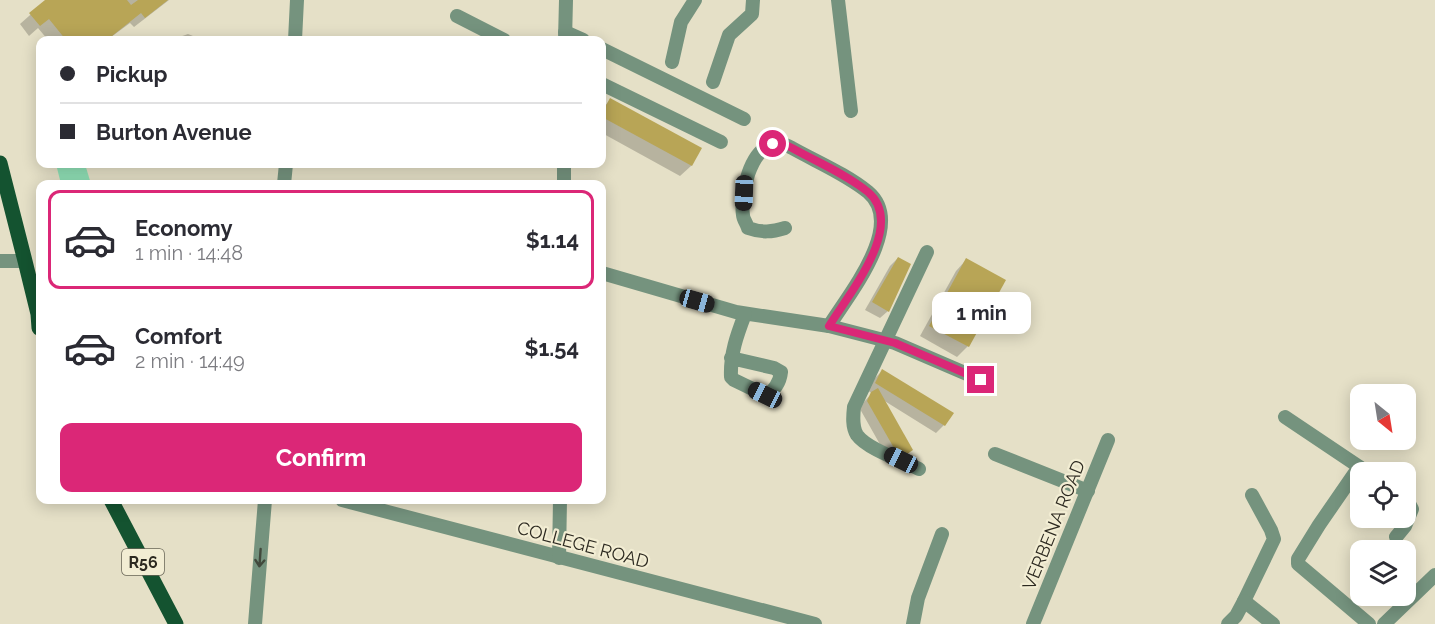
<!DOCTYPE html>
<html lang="en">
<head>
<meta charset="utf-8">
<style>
	body { margin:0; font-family:Raleway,sans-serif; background:#f7f7f7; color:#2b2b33; height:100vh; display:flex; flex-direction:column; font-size:22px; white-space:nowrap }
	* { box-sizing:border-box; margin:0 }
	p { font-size:20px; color:#7c7c81 }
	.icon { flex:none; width:33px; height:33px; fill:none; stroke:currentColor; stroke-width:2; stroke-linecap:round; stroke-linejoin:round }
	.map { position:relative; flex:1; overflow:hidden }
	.side { position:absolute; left:36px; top:180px; width:570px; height:324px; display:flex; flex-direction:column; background:#fff; border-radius:12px; box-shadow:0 3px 15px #0003 }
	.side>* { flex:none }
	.guide { position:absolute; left:36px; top:36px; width:570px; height:132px; border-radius:12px; box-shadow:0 3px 15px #0003; display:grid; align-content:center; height:132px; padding:0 24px; background:#fff }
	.needle { width:39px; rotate:150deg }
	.fabs { position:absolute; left:1350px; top:384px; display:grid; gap:12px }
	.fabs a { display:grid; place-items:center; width:66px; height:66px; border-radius:12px; background:#fff; box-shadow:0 3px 15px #0003; font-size:30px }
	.end { position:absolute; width:27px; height:27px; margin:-14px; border:8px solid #db2777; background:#fff; box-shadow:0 0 0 3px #fff }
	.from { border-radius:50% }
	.bubble { position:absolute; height:42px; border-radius:12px; background:#fff; box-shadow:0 3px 15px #0003; font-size:20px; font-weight:700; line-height:42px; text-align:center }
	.car { position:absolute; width:18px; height:36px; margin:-18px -9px; border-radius:8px; box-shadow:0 0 4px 2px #0007; background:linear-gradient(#222 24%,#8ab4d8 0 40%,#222 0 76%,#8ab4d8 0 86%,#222 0) }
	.guide b { display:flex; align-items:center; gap:21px; height:57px; font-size:22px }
	.guide b+b { border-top:2px solid #e1e1e2 }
	.guide i { width:15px; height:15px; background:#2b2b33 }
	ul { padding:10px 0 0; list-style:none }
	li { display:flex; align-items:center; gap:18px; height:99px; margin:0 12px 9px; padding:0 12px; border:3px solid transparent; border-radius:12px }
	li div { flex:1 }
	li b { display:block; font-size:22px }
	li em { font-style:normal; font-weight:700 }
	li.selected { border-color:#db2777 }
	li>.icon { width:54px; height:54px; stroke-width:1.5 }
	.button { display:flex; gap:12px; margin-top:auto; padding:12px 24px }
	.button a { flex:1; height:69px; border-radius:12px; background:#db2777; color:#fff; font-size:24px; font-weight:700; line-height:69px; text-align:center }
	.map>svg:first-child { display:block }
	.green { fill:#8fdfb5 }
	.shadow { fill:#0003 }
	.building { fill:#b8a556 }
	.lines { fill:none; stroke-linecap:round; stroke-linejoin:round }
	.minor { stroke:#75937e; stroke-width:14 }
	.major { stroke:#145330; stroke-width:15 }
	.oneway { stroke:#42493c }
	.route { stroke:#db2777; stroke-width:8 }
	.labels { text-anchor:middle; stroke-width:4.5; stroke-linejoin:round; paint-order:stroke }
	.shield { fill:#f2edd3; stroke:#676456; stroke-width:1.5 }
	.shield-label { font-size:16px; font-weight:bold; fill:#2c2920 }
	.street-label { font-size:18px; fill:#2c2920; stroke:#f2edd3 }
</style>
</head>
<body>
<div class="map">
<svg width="1435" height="624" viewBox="0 0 1435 624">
	<rect width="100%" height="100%" fill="#e5e0c7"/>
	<path class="green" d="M56,164h29l6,20h-30z"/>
	<g class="shadow">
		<path d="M47,0h122l-35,27 -4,-4 -23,17h-59l-10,-12 -9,8 -9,-12z"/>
		<path d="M188,34l15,6h-32z"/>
		<path d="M610,100l90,49 -9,17 -11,10 -78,-43v-24z"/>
		<path d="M898,258l-10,53 -8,7 -15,-8 25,-44z"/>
		<path d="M966,260l38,21 -36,65 -11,11 -37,-21 36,-65z"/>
		<path d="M882,371l62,54 -8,8 -53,-33 28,50 -7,8 -18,-3 -26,-46 4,-7 8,-9 -4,-2 6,-12z"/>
	</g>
	<g class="building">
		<path d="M45,0h82l4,5 7,-5h30l-23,18 -4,-5 -34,27h-41l-17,-21 -9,7 -11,-13z"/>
		<path d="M610,98l92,50 -10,18 -90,-49v-4z"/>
		<path d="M898,257l13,7 -22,48 -17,-10z"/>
		<path d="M966,258l40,22 -37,67 -40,-21z"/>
		<path d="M882,369l72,44 -9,13 -70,-43z"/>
		<path d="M878,388l35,62 -6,4 -13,-6 -27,-47 4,-9z"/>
	</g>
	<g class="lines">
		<g class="minor">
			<path d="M838,0l13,111"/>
			<path d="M457,16l47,24"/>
			<path d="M565,32l18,8"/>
			<path d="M295,40l2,-40"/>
			<path d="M565,40l1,-40"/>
			<path d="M602,49l142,70"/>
			<path d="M672,62l9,-40 14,-22"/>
			<path d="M713,82l16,-47 23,-21 1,-14"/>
			<path d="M602,84l119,58"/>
			<path d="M284,184l2,-20"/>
			<path d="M564,184v-20"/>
			<path d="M785,228c-13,4 -23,5 -37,0 -1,-4 -5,-9 -5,-13 -3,-21 7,-66 31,-71 7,-2 13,1 18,4 25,14 54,26 76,44 39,33 -20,103 -39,134"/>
			<path d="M0,261h25"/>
			<path d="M602,273l134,39 93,14 66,17 86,37"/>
			<path d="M731,358l43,10 7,4c-1,10 -7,20 -16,23l-31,-15 -3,-3c-1,-23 6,-42 14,-63"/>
			<path d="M1285,417l82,55"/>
			<path d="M995,454l93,37"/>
			<path d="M1359,467l-40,58 -21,34v5l71,60"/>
			<path d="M919,469c-16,-8 -52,-20 -62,-34 -5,-8 -4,-19 -3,-28l73,-155"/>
			<path d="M1252,495l19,35 3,9 -30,62 29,23"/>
			<path d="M342,500l473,124"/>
			<path d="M1396,537l9,-11 7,-17 -6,-11"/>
			<path d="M559,558l1,-58"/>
			<path d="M255,624l10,-124"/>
			<path d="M913,624l5,-26 24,-64"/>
			<path d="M1033,624l75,-184"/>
			<path d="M1228,624l8,-8 8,-15"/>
			<path d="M1384,624l51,-49"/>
		</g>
		<g class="major">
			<path d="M0,163l25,98 13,53 1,14"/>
			<path d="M111,500l65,124"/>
		</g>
	</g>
	<defs><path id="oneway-shaft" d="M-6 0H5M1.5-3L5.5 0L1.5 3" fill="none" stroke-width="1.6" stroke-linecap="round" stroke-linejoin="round" transform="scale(1.5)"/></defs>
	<use class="oneway" href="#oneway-shaft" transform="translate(260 558) rotate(94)"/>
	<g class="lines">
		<path class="route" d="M773,144l9,-1 10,5c25,14 54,26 76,44 39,33 -20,103 -39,134l66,17 86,37"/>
	</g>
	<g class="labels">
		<rect class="shield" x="122" y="549" width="42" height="26" rx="4.5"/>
		<g class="shield-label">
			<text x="143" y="568">R56</text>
		</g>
		<g class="street-label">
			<text transform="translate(1054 525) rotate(-68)" y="6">VERBENA ROAD</text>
			<text transform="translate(583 545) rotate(15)" y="6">COLLEGE ROAD</text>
		</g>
	</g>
</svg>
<div class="fabs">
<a><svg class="needle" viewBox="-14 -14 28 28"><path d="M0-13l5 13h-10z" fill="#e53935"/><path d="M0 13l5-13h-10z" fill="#7c7c81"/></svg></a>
<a><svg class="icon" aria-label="locate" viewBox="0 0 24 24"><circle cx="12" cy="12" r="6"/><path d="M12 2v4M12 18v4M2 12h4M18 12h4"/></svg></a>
<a><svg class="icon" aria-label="layers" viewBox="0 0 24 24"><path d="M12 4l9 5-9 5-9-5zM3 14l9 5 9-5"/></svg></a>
</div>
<i class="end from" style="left:773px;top:144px"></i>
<i class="end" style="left:981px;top:380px"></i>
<div class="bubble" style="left:932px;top:292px;width:99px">1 min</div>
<i class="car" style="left:744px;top:193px;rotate:182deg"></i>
<i class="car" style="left:697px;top:301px;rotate:106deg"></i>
<i class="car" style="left:765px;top:395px;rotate:296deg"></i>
<i class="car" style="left:901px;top:460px;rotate:296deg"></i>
<div class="guide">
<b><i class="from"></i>Pickup</b>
<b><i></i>Burton Avenue</b>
</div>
<section class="side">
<ul>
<li class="selected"><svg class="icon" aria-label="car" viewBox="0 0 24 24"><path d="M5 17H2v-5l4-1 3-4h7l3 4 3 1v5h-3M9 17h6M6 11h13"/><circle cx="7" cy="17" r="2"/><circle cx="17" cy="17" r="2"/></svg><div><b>Economy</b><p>1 min · 14:48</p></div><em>$1.14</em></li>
<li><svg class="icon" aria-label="car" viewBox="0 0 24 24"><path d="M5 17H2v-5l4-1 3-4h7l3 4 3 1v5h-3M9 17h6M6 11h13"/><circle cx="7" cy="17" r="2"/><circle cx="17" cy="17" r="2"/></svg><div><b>Comfort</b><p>2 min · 14:49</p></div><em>$1.54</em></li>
</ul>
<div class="button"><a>Confirm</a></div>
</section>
</div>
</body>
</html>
